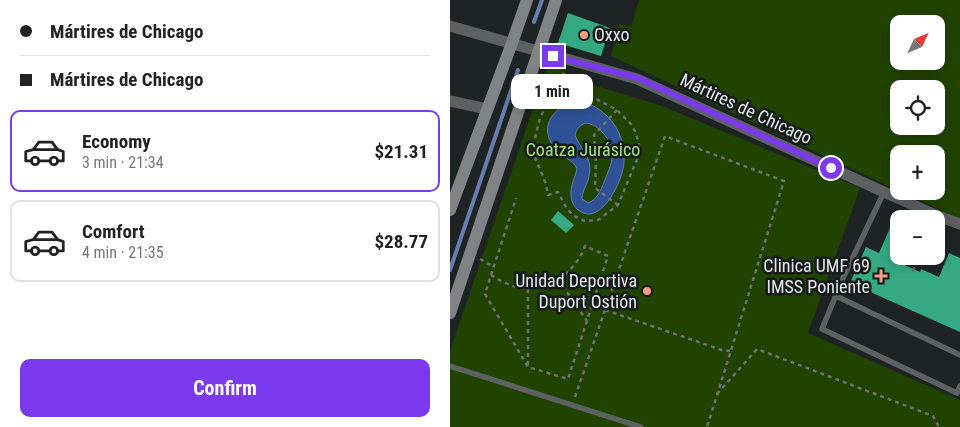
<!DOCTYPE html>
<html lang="en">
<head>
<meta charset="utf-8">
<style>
	body { margin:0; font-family:"Roboto Condensed",sans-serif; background:#f2f2f2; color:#222; height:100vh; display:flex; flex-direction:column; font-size:19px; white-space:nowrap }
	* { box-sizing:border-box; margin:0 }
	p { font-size:16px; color:#767676 }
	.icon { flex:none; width:28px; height:28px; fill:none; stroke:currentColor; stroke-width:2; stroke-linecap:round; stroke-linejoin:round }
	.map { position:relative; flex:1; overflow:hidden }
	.side { display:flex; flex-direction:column; background:#fff; width:450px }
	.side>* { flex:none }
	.guide { display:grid; align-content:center; height:110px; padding:0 20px; background:#fff }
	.needle { width:32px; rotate:46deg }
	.controls { position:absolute; left:440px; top:15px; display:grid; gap:10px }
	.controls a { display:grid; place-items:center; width:55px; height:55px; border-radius:10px; background:#fff; box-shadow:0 2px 12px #0003; font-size:25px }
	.end { position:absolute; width:22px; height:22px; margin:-11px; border:6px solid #7c3aed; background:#fff; box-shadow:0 0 0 2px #fff }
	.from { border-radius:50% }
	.bubble { position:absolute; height:35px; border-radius:10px; background:#fff; box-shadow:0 2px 12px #0003; font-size:16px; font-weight:700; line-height:35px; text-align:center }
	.guide b { display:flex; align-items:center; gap:18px; height:48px; font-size:19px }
	.guide b+b { border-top:1px solid #e0e0e0 }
	.guide i { width:12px; height:12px; background:#222 }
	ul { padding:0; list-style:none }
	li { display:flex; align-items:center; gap:15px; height:82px; margin:0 10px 8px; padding:0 10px; border:2px solid #e0e0e0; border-radius:10px }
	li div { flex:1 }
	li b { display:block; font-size:19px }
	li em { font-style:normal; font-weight:700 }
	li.on { border-color:#7c3aed }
	li>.icon { width:45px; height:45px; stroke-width:1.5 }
	.action { display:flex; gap:10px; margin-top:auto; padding:10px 20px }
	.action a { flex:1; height:58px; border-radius:10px; background:#7c3aed; color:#fff; font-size:20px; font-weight:700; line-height:58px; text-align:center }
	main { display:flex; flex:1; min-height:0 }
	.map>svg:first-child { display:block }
	.green { fill:#204300; fill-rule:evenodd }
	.water { fill:#2f5297; stroke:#667fb0; fill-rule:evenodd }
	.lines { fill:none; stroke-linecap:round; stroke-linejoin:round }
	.stream { stroke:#667fb0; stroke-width:4 }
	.building { fill:#35aa82 }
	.path { stroke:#6c7171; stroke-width:2.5; stroke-dasharray:4 4; stroke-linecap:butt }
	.service { stroke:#5e6162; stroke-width:5.5 }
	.minor { stroke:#5e6162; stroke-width:11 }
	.secondary { stroke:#808486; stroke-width:12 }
	.route { stroke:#7c3aed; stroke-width:6 }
	.poi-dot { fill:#f39f84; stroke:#151a1a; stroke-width:2 }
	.labels { text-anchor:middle; stroke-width:5; stroke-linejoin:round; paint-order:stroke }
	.poi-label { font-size:18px; fill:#e5e8e9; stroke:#151a1a; text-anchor:end }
	.street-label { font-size:18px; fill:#e5e8e9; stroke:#151a1a }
	.park-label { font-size:18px; fill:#a5e47d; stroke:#151a1a }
</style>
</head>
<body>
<main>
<section class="side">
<div class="guide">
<b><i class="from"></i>Mártires de Chicago</b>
<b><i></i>Mártires de Chicago</b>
</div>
<ul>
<li class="on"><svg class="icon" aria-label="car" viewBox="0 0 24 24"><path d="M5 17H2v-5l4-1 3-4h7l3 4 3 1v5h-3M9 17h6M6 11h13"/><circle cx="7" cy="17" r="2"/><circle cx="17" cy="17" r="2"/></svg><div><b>Economy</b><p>3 min · 21:34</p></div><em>$21.31</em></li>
<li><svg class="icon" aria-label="car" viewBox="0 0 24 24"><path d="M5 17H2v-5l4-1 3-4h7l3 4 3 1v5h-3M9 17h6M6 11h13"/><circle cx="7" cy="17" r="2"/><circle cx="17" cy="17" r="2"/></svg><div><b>Comfort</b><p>4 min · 21:35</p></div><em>$28.77</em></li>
</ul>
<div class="action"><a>Confirm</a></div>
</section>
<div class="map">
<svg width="510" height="427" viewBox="0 0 510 427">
	<rect width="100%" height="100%" fill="#1e2424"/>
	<g class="green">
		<path d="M189,0h321v219l-60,-28h36v-37h-37v37l-288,-135 8,-32 12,3zM449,24h37v37h-37zM449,89h37v37h-37z"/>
		<path d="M106,64l8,4 3,9 95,29 198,82 -52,145 152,67v27h-510v-76l96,-280 4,-5z"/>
	</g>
	<path class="water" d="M122,101c15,0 26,6 37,17 11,12 16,27 15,43 0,18 -24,69 -47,48 -4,-4 -6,-9 -6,-14 -1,-8 4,-18 6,-26 -3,-8 -11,-10 -17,-16 -22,-19 -13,-41 12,-52zM136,123c7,1 13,5 17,10 15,17 9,30 1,49 -3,8 -7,18 -16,21l-6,-4c0,-9 6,-15 7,-23 4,-18 -8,-26 -14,-41 2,-7 5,-10 11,-12z"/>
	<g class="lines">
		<g class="stream">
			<path d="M84,22l8,-22"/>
			<path d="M0,270l68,-200"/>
		</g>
	</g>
	<g class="building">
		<path d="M118,13l42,15 -9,28 -43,-13z"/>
		<path d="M108,211l16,14 -8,8 -15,-13z"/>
		<path d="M440,228l9,3v25h4l-3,7 20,9 1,-3 18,8 10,-24 11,5v74l-110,-49 16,-36 13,6z"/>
	</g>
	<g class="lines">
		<g class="path">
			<path d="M108,92l27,1 32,17 14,14 5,9 4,16 -2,8 -20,48 -20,15 -13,1 -11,-5 -7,-7 -9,-17 -10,3 -2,-11 -14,-34 8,-32 5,-10z"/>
			<path d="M108,92l7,-23"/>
			<path d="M167,110l-23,25 2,27 -1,26 23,17"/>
			<path d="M30,259l14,8"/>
			<path d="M463,271l7,-15"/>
			<path d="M41,275c11,7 24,14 37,13 26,0 49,-19 57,-42l23,10 -40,123 -40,-12 -43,-73c10,-32 21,-64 31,-96"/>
			<path d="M108,279l29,42"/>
			<path d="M78,289v77"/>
			<path d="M155,310l117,40 8,1"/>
			<path d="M267,394l40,-45 176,67 6,11"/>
			<path d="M125,397l90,-261 119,45 -77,246"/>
		</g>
		<g class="service">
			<path d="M434,192l-41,86 -21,51 135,64 3,-7"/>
			<path d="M386,296l124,59"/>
			<path d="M0,366l191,61"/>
		</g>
		<g class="minor">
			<path d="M0,26l187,53 247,113 54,24 22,8"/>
			<path d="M0,101l37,8"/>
		</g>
		<g class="secondary">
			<path d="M0,210l62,-167 15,-43"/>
			<path d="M0,313l106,-313"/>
		</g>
	</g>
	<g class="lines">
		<path class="route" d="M103,56l85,22 193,90"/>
	</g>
	<g class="poi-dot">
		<circle cx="134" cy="35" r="5"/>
		<path d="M428.5 268.5h5v5h5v5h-5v5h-5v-5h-5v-5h5z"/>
		<circle cx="197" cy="291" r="5"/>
	</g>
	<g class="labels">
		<g class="poi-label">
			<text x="144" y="41" text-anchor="start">Oxxo</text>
			<text x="420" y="272">Clinica UMF 69<tspan x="420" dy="21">IMSS Poniente</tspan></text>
			<text x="187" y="287">Unidad Deportiva<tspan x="187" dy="21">Duport Ostión</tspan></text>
		</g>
		<g class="street-label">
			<text transform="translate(296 109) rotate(25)" y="6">Mártires de Chicago</text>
		</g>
		<g class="park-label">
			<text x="133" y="156">Coatza Jurásico</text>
		</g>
	</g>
</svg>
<div class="controls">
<a><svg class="needle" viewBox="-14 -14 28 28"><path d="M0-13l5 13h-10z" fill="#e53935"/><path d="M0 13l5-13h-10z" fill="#767676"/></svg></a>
<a><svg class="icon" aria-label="locate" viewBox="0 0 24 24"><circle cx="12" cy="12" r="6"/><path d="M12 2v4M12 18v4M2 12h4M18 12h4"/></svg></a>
<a>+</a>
<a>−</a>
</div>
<i class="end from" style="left:381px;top:168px"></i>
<i class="end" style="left:103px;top:56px"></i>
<div class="bubble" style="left:61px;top:74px;width:82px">1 min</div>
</div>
</main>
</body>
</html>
